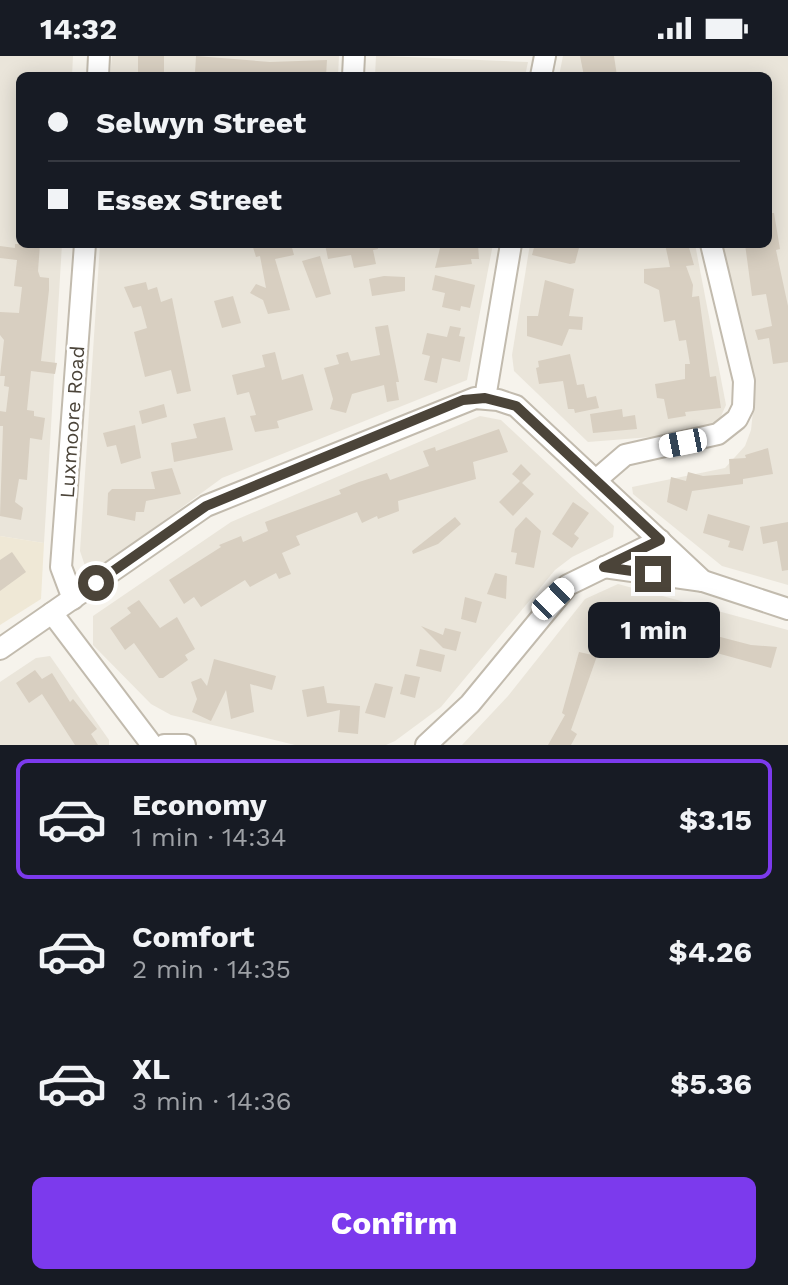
<!DOCTYPE html>
<html lang="en">
<head>
<meta charset="utf-8">
<style>
	body { margin:0; font-family:"Work Sans",sans-serif; background:#20242c; color:#f1f3f6; height:100vh; display:flex; flex-direction:column; font-size:30px; white-space:nowrap }
	* { box-sizing:border-box; margin:0 }
	p { font-size:26px; color:#9ea1a6 }
	.icon { flex:none; width:44px; height:44px; fill:none; stroke:currentColor; stroke-width:2; stroke-linecap:round; stroke-linejoin:round }
	.map { position:relative; height:689px; overflow:hidden }
	.drawer { display:flex; flex-direction:column; background:#171b24; flex:1 }
	.drawer>* { flex:none }
	.top-card { position:absolute; left:16px; top:16px; width:756px; height:176px; border-radius:12px; box-shadow:0 4px 20px #0003; display:grid; align-content:center; height:176px; padding:0 32px; background:#171b24 }
	.end { position:absolute; width:36px; height:36px; margin:-18px; border:10px solid #4b4439; background:#fff; box-shadow:0 0 0 4px #fff }
	.from { border-radius:50% }
	.bubble { position:absolute; height:56px; border-radius:12px; background:#171b24; box-shadow:0 4px 20px #0003; font-size:26px; font-weight:700; line-height:56px; text-align:center }
	.car { position:absolute; width:24px; height:48px; margin:-24px -12px; border-radius:10px; box-shadow:0 0 6px 2px #0007; background:linear-gradient(#fff 24%,#345 0 40%,#fff 0 76%,#345 0 86%,#fff 0) }
	.top-card b { display:flex; align-items:center; gap:28px; height:76px; font-size:30px }
	.top-card b+b { border-top:2px solid #363941 }
	.top-card i { width:20px; height:20px; background:#f1f3f6 }
	ul { padding:14px 0 0; list-style:none }
	li { display:flex; align-items:center; gap:24px; height:120px; margin:0 16px 12px; padding:0 16px; border:4px solid transparent; border-radius:12px }
	li div { flex:1 }
	li b { display:block; font-size:30px }
	li em { font-style:normal; font-weight:700 }
	li.selected { border-color:#7c3aed }
	li>.icon { width:72px; height:72px; stroke-width:1.5 }
	.button { display:flex; gap:16px; margin-top:auto; padding:16px 32px }
	.button a { flex:1; height:92px; border-radius:12px; background:#7c3aed; color:#fff; font-size:32px; font-weight:700; line-height:92px; text-align:center }
	.status { display:flex; justify-content:space-between; align-items:center; height:56px; padding:0 40px; background:#171b24; direction:ltr }
	.status svg { height:22px; fill:currentColor }
	.map>svg:first-child { display:block }
	.residential { fill:#eae5da }
	.education { fill:#efe8d6 }
	.building { fill:#d8cfc1 }
	.lines { fill:none; stroke-linecap:round; stroke-linejoin:round }
	.minor-casing { stroke:#c2bbae; stroke-width:24 }
	.minor { stroke:#fff; stroke-width:20 }
	.route { stroke:#4b4439; stroke-width:10 }
	.labels { text-anchor:middle; stroke-width:6; stroke-linejoin:round; paint-order:stroke }
	.street-label { font-size:20px; fill:#4b4439; stroke:#fff }
</style>
</head>
<body>
<div class="status"><b>14:32</b><svg viewBox="0 0 49 12"><path d="M0 12V9h3v3zM5 12V6h3v6zM10 12V3h3v9zM15 12V0h3v12zM26 1h20v11H26zM47 4h2v5h-2z"/></svg></div>
<div class="map">
<svg width="788" height="689" viewBox="0 0 788 689">
	<rect width="100%" height="100%" fill="#f6f3ec"/>
	<g class="residential">
		<path d="M0,0h73l-1,20h-52v168h42l-18,299 -44,-7z"/>
		<path d="M112,0h227l-1,20h-228z"/>
		<path d="M376,0h8l144,6 -3,14h-150z"/>
		<path d="M563,0h225v529l-66,-19 -89,-72 -1,-7 93,-19 20,-22 6,-16 3,-28 -32,-158h46v-168h-209z"/>
		<path d="M100,188h393l-26,136 -245,98 -120,88 -16,3 -6,-18z"/>
		<path d="M530,188h165l31,161 -12,27 -126,10 -74,-71 -2,-16z"/>
		<path d="M480,360l21,4 113,106 -1,11 -41,20 -17,13 -114,137 -46,34 -9,4h-91l-124,-30 -20,-11 -58,-59v-29l138,-94z"/>
		<path d="M618,528l170,46v115h-326l46,-49 77,-97z"/>
		<path d="M50,600l59,84v5h-109v-63l36,-24z"/>
	</g>
	<path class="education" d="M0,480l44,7 -3,56 -41,26z"/>
	<g class="building">
		<path d="M138,0h26v18l-26,2z"/>
		<path d="M196,0l74,6 57,-2 -1,16 -131,-3z"/>
		<path d="M580,0h34l3,20h-33z"/>
		<path d="M768,157h6l6,36 -4,1 12,56v56l-15,2 -4,-26 -11,2 -3,-10 17,-4 -6,-32 -14,2 -7,-52h23z"/>
		<path d="M15,188h25l-2,27 2,6 9,1v12l-8,71 16,2 -2,11 -24,-3 -4,39 7,1v5l11,2 -3,22 -12,-2 -3,42 -8,-1 -4,23 8,6 -2,12 -21,-4 3,-90h-3v-15l6,1 3,-25 -5,-1 1,-10h-5l4,-36 -4,-5v-23l19,1 3,-26 -8,-1 3,-26 -17,-2v-12l15,2z"/>
		<path d="M252,188h39l3,11 -19,4 15,51 -22,4 -5,-14 -13,-7 6,-9 10,4 -6,-32 -4,1z"/>
		<path d="M325,188h52l1,5 -5,1 3,14 -22,4 -3,-13 -23,4z"/>
		<path d="M441,188h37l1,15h-8l1,5 -37,4z"/>
		<path d="M535,188h45l-5,19 -5,1 -38,-9z"/>
		<path d="M665,188h23l6,21 -8,1 7,19 -1,12 7,-1 11,81 6,-1 5,32 -36,4 1,4 -18,3 -4,-20 -7,-1 -2,-14 30,-5v-15h5l-4,-24 -7,1 -4,-21 -11,2 -5,-32 -15,-7v-14l26,-2z"/>
		<path d="M320,200l11,38 -15,4 -14,-37z"/>
		<path d="M435,219l40,10 -5,23 -9,-2 -1,5 -18,-4 3,-14 -13,-3z"/>
		<path d="M384,220l21,1v14l-33,5 -3,-17z"/>
		<path d="M545,224l29,9 -5,27 14,1 -1,13 -13,-1 -7,17 -35,-10v-20h11z"/>
		<path d="M146,226l2,8 9,-3 4,15 11,-4 19,93 -14,3 -6,-24 -26,7 -11,-45 13,-4 -6,-22 -8,2 -9,-21z"/>
		<path d="M233,240l8,27 -19,5 -8,-27z"/>
		<path d="M388,269l11,57h-3l3,18 -12,2 -3,-17 -32,9 -6,19 -16,-4 3,-10 -9,-31 15,-4 -3,-9 12,-3 3,9 29,-6 -5,-28z"/>
		<path d="M450,270l11,2 -2,8 6,1 -5,25 -18,-4 -5,25 -13,-3 6,-24 -8,-2 5,-21 20,4z"/>
		<path d="M275,296l7,28 21,-6 10,36 -36,11 2,7 -24,4 -5,-16 6,-1 -7,-23 -12,3 -5,-20 33,-8 -3,-12z"/>
		<path d="M570,298l7,31 7,-1 3,14 9,-2 3,12 -24,5 -1,-4h-6l-5,-28 -24,3 -3,-16 3,-1 -1,-6z"/>
		<path d="M164,348l3,13 -25,7 -3,-13z"/>
		<path d="M622,353l1,8 12,-2 2,14 -44,4 -3,-19z"/>
		<path d="M225,361l8,33 -59,12 -3,-19 26,-5 -4,-14z"/>
		<path d="M135,369l6,33 -20,6 -5,-19 -9,2 -4,-14z"/>
		<path d="M499,373l9,23 -35,10 3,17 -78,22 1,10 -21,8 -1,-3 -15,7 -5,-11 -61,24 4,9 -18,8 9,21 -12,5 -3,-6 -26,14 -5,-7 -44,27 -7,-10 -10,7 -15,-24 52,-33 -2,-2 22,-9 2,6 25,-11 -3,-9 76,-28 -2,-4 20,-8 28,-9 3,7 39,-14 -6,-15 12,-4 1,4z"/>
		<path d="M768,392l5,26 -30,5v5l-51,7 -5,20 -20,-9 4,-25 15,4 2,-9 15,4 27,-2 -1,-15 17,-1 -1,-3z"/>
		<path d="M521,408l10,10 -9,9 12,11 -21,22 -14,-14 21,-21 -8,-7z"/>
		<path d="M172,412l9,26 -35,7 -2,11h-8l-1,9 -28,-6 1,-22 4,-4h43l-4,-17z"/>
		<path d="M573,446l16,11 -15,21 5,4 -7,10 -20,-14z"/>
		<path d="M708,458l42,12 -7,25 -15,-4 2,-6 -27,-8z"/>
		<path d="M455,461l6,7 -23,20 -25,10 -1,-3z"/>
		<path d="M526,461l15,14 -7,37 -19,-4 2,-11 -6,-1 4,-23z"/>
		<path d="M788,466v48l-6,1 -5,-30 -14,3 -3,-17z"/>
		<path d="M12,496l14,20 -26,19v-31z"/>
		<path d="M495,517l12,3 -1,23 -19,-5z"/>
		<path d="M465,541l17,5 -6,21 -15,-4z"/>
		<path d="M139,544l21,28 17,-11 18,32 -10,6 3,5 -25,18h-4l-25,-35 -9,7 -15,-22 21,-15 -4,-5z"/>
		<path d="M651,553l39,10 -2,8 17,6 46,12 26,2 -6,21 -127,-35z"/>
		<path d="M605,556l16,6 -7,22 -16,-4z"/>
		<path d="M421,570l22,9 2,-7 16,4 -5,19 -13,-3z"/>
		<path d="M420,593l25,6 -4,17 -25,-6z"/>
		<path d="M579,596l18,4 -26,74 6,4 -6,11h-23l17,-30 -3,-2z"/>
		<path d="M214,603l62,17 -4,14 -22,-6 4,28 -23,7 -5,-29 -15,31 -19,-9 5,-13 -6,-17 10,-4 6,8z"/>
		<path d="M35,614l7,9 10,-6 18,29 3,-3 24,30 -6,5 7,11h-23l-33,-51 -13,9 -13,-20z"/>
		<path d="M405,618l15,3 -5,21 -15,-4z"/>
		<path d="M375,627l18,4 -8,31 -20,-5z"/>
		<path d="M324,630l3,17 33,3 -2,28 -20,-2 2,-22 -33,7 -5,-27z"/>
	</g>
	<g class="lines">
		<defs>
			<g id="minor">
				<path d="M98,20l1,-20"/>
				<path d="M353,20l1,-20"/>
				<path d="M541,20l4,-20"/>
				<path d="M485,342l26,-154"/>
				<path d="M596,424l29,-25 93,-21 19,-15 6,-12 1,-26 -33,-137"/>
				<path d="M604,511l99,14"/>
				<path d="M73,543l-12,-32 24,-323"/>
				<path d="M52,557l100,132"/>
				<path d="M0,593l206,-143 269,-108 23,2 18,6 187,175 85,28"/>
				<path d="M164,689h21"/>
				<path d="M426,689l44,-41 98,-119 92,-45"/>
			</g>
		</defs>
		<use href="#minor" class="minor-casing"/>
		<use href="#minor" class="minor"/>
	</g>
	<g class="lines">
		<path class="route" d="M96,527l110,-77 257,-106 22,-2 31,8 144,134 -56,27 49,7"/>
	</g>
	<g class="labels">
		<g class="street-label">
			<text transform="translate(72 366) rotate(-86)" y="7">Luxmoore Road</text>
		</g>
	</g>
</svg>
<i class="end from" style="left:96px;top:527px"></i>
<i class="end" style="left:653px;top:518px"></i>
<div class="bubble" style="left:588px;top:546px;width:132px">1 min</div>
<i class="car" style="left:683px;top:387px;rotate:259deg"></i>
<i class="car" style="left:553px;top:543px;rotate:46deg"></i>
<div class="top-card">
<b><i class="from"></i>Selwyn Street</b>
<b><i></i>Essex Street</b>
</div>
</div>
<section class="drawer">
<ul>
<li class="selected"><svg class="icon" aria-label="car" viewBox="0 0 24 24"><path d="M5 17H2v-5l4-1 3-4h7l3 4 3 1v5h-3M9 17h6M6 11h13"/><circle cx="7" cy="17" r="2"/><circle cx="17" cy="17" r="2"/></svg><div><b>Economy</b><p>1 min · 14:34</p></div><em>$3.15</em></li>
<li><svg class="icon" aria-label="car" viewBox="0 0 24 24"><path d="M5 17H2v-5l4-1 3-4h7l3 4 3 1v5h-3M9 17h6M6 11h13"/><circle cx="7" cy="17" r="2"/><circle cx="17" cy="17" r="2"/></svg><div><b>Comfort</b><p>2 min · 14:35</p></div><em>$4.26</em></li>
<li><svg class="icon" aria-label="car" viewBox="0 0 24 24"><path d="M5 17H2v-5l4-1 3-4h7l3 4 3 1v5h-3M9 17h6M6 11h13"/><circle cx="7" cy="17" r="2"/><circle cx="17" cy="17" r="2"/></svg><div><b>XL</b><p>3 min · 14:36</p></div><em>$5.36</em></li>
</ul>
<div class="button"><a>Confirm</a></div>
</section>
</body>
</html>
